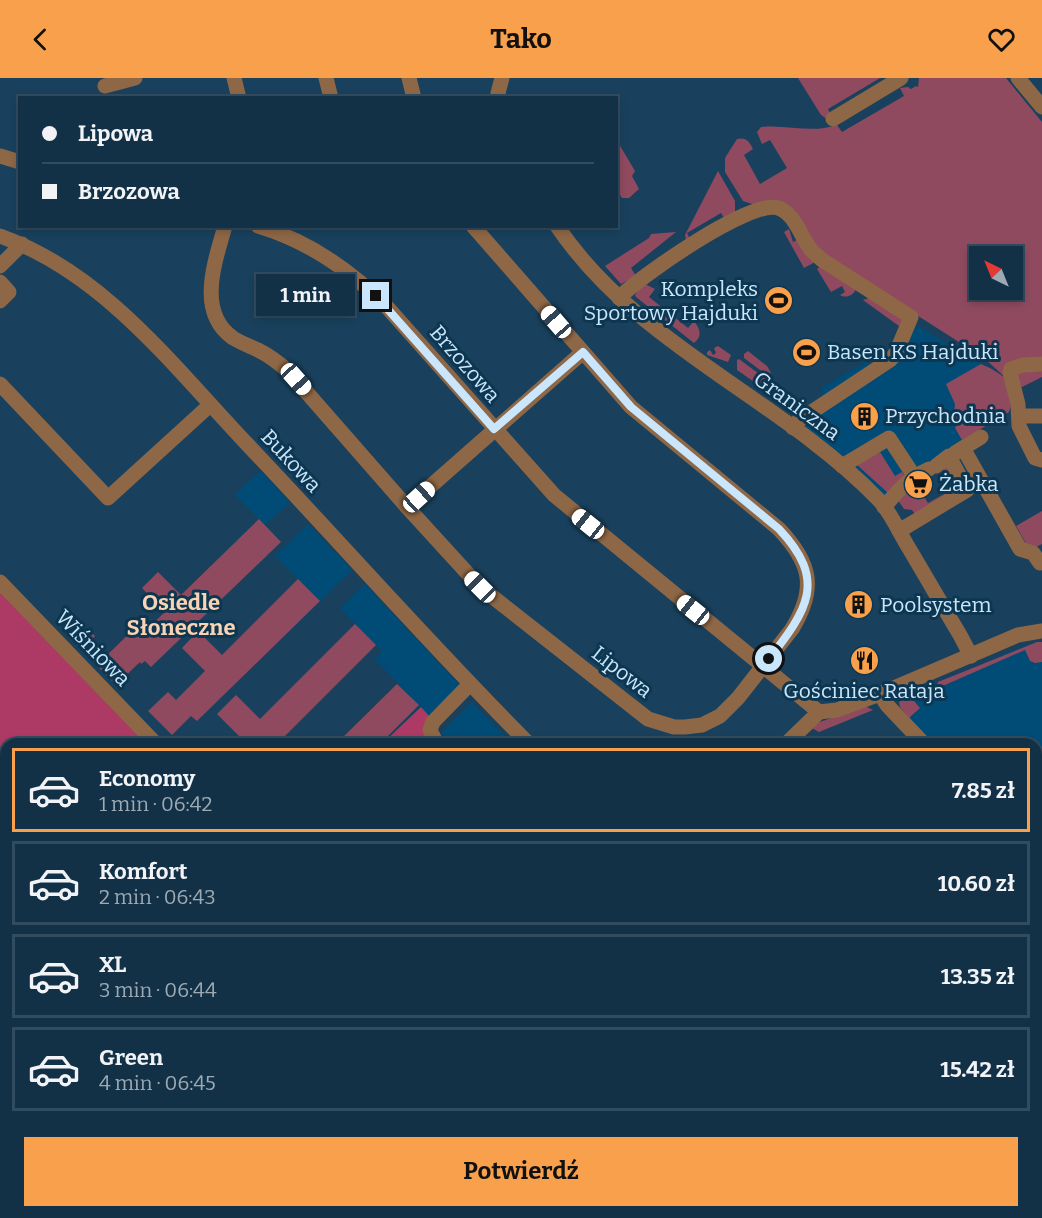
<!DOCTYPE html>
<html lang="pl">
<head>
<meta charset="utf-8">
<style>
	body { margin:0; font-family:Bitter,serif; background:#1c394d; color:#f1f3f6; height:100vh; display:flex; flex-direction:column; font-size:22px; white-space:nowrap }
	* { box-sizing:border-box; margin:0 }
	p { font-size:20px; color:#9da9b3 }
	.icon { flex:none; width:33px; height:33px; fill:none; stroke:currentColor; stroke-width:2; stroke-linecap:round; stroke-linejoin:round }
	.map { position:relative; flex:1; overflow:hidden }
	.panel { position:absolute; left:0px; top:660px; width:1042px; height:480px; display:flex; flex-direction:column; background:#133146; border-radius:18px 18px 0 0; box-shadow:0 3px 9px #0003,0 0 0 2px #324c5f }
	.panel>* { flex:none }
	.hud { position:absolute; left:18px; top:18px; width:600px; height:132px; border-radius:0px; box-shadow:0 3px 9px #0003,0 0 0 2px #324c5f; display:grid; align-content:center; height:132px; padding:0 24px; background:#133146 }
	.needle { width:39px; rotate:317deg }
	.buttons { position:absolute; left:969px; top:168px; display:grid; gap:12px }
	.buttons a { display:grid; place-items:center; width:54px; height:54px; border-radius:0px; background:#133146; box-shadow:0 3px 9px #0003,0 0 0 2px #324c5f; font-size:30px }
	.end { position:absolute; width:27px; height:27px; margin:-14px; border:8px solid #c9e6fc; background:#111; box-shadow:0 0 0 3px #111 }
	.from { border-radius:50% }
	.bubble { position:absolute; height:42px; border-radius:0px; background:#133146; box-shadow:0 3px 9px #0003,0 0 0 2px #324c5f; font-size:20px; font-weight:700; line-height:42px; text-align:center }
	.car { position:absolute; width:18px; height:36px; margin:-18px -9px; border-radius:8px; box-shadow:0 0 4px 2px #0007; background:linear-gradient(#fff 24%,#345 0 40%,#fff 0 76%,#345 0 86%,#fff 0) }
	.hud b { display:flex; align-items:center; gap:21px; height:57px; font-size:22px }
	.hud b+b { border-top:2px solid #324c5f }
	.hud i { width:15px; height:15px; background:#f1f3f6 }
	ul { padding:10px 0 0; list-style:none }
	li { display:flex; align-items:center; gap:18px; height:84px; margin:0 12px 9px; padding:0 12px; border:3px solid #324c5f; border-radius:0px }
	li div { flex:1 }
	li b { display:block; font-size:22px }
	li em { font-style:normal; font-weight:700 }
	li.selected { border-color:#f8a04b }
	li>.icon { width:54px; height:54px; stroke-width:1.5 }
	.primary-button { display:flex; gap:12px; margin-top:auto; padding:12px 24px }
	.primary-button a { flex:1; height:69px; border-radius:0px; background:#f8a04b; color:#111; font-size:24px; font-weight:700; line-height:69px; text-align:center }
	header { display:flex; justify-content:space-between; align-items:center; height:78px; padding:0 24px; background:#f8a04b; color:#111; font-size:27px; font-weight:700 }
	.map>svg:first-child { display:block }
	.built { fill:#004c76 }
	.green { fill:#8f4a5f; fill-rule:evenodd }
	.forest { fill:#ad3a64 }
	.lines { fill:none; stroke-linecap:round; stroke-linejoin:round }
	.minor { stroke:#8e6746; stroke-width:15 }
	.route { stroke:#c9e6fc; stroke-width:8 }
	.labels { text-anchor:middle; stroke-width:6; stroke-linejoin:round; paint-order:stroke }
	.poi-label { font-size:21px; fill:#c9e6fc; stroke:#0d3751; text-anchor:start }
	.street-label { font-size:21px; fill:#c9e6fc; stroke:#0d3751 }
	.neighbourhood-label { font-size:22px; font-weight:bold; fill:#f9d3b3; stroke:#0d3751 }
</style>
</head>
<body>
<header><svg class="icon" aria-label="back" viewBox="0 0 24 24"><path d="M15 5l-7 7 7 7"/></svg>Tako<svg class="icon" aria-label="heart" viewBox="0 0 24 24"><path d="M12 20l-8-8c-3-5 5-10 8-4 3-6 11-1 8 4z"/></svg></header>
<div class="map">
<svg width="1042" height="1140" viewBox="0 0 1042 1140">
	<rect width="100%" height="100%" fill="#19415d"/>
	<g class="built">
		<path d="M916,247l86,51 7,36 -47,28 -1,7 -77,49 -82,-69 19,-25 1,-15 44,-25 8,4z"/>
		<path d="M260,393l30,31 -25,23 -30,-30z"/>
		<path d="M308,446l44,46 -32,31 -45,-45z"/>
		<path d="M365,506l95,102 -29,32 -56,-59 7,-8 -42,-43z"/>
		<path d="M1042,564v200l-5,-7 -1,-91h-110l-17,-26v-23l110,-47z"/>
		<path d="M472,624l40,42h-61l-10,-11z"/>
	</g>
	<g class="green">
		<path d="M798,0h82l-52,31 4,8 -5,2 -6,-4z"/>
		<path d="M919,0h87l36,44v255l-24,12 -34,-31 -163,-104 -24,-35 -54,-18 -18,-29v-14l12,-19c9,-2 12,2 16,10l-9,6 16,29 27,-16 -17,-28 -8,4 -5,-12 4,-5c26,-3 50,7 76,-2l5,7 62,-36 -4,-8 8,-1 3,2 5,-3 2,1zM980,178h32v34h-32z"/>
		<path d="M616,61l19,32 -3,5 7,13 -10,9h-7l-5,-8z"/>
		<path d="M718,93l17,30v11l-9,9 -5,-8 -34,20 4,8 -5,-1 -1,-5z"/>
		<path d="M789,151l4,13 6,-3 18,22 -13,7 -20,-36z"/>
		<path d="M676,154l-45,36 5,8 -15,8 -16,-18 44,-28 2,-4z"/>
		<path d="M822,187l34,24c-2,6 -10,10 -16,6l5,-3 -3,-6 -11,6 -14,-23z"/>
		<path d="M645,206l10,5 -6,8 39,31 6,-7c6,8 9,15 0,22l-58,-46 -1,-2 4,-7z"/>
		<path d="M869,220l33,19 1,12 -40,-29z"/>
		<path d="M718,268l13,9 -3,7 -21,-7v-3l3,-2 3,5 3,-2 -2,-5z"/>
		<path d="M748,273l19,15 4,7 -3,3 -24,-18v-4z"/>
		<path d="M739,281l27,20 -6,7 -23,-16v-10z"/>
		<path d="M981,286c14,6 34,16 32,34 0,4 -3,10 -4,14l-47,28 -7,-12 3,-6 -4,-7 1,-11 -9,-20z"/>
		<path d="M772,303l7,6v17l-16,-15z"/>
		<path d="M880,374l15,24 7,-4 3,4 -17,17 -32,-29z"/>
		<path d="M946,389h2l13,22 -45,26 -4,-5 -8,-1 -7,-10 19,-15 12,19 27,-15 -12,-20z"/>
		<path d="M1042,433v33l-8,4 -7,-3 -11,-19z"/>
		<path d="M259,441l22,23 -130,125 -6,-6 -4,3 -1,-2 -24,23 -43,-44 10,-10 7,6 3,-3 2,2 -9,10 15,15 38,-37 7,6 19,-18 -23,-24 16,-16 23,23z"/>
		<path d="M298,501l22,22 -123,120 -6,-5 -19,19 -24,-24 20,-19 8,8 29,-29 -23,-23 16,-17 24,24z"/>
		<path d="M355,546l21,21 -99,99h-43l6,-7 -23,-23 19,-19 24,24z"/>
		<path d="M1037,564h5v20l-7,1 -5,-2 -5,-11 -87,38 4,9 -5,2 -5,-9 4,-1 2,-7z"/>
		<path d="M397,606l22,21 -39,39h-44z"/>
		<path d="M909,617l11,13 -11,10 -9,-11 -1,-5z"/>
		<path d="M865,628l8,4 -54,22 -9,-5 7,-4z"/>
		<path d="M1042,1053v87h-361l11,-6h344l1,-80z"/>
	</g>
	<g class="forest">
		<path d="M0,514l146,152h-140v468h686l-11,6h-681z"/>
		<path d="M421,629l10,11 1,26h-50z"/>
		<path d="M1036,757l6,7v289l-5,1z"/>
	</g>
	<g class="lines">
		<g class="minor">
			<path d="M234,0l5,20"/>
			<path d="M326,0l5,20"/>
			<path d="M409,0l5,20"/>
			<path d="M1018,0l24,29"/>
			<path d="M105,8l30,-8"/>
			<path d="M499,20l-1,-5 4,-15"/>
			<path d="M833,41l68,-41"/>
			<path d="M0,78l20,6"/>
			<path d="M225,148c-10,36 -29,86 8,112 8,5 17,8 25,12 12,6 21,13 30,21l119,136 73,80 168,132 26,8h11l17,-2 18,-9 18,-18 54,-69c25,-41 19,-66 -13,-100l-148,-122 -158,-181"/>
			<path d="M258,148c51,15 92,44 129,81l167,188 265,217"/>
			<path d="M557,148c80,119 223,172 321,273 12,12 20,31 29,46 18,30 35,60 53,90l11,21"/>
			<path d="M0,158c104,37 173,130 247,208 94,99 185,203 282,300"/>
			<path d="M0,188l22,-22"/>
			<path d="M0,204l9,10 -9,9"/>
			<path d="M619,220c21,-22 132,-99 159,-90 17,5 23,30 34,43 3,3 7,6 10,9l89,57 -15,36 -6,7 -92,61 -5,7"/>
			<path d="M1042,286l-19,1 -12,4 -1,4 8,31 1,22 16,32 7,2"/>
			<path d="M0,306l108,114 102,-93"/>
			<path d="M1019,338h23"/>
			<path d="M963,370l57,101 13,4 7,10 2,-1"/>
			<path d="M955,375l26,-16"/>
			<path d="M842,388l47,-28 25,38"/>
			<path d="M407,429l176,-155"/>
			<path d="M884,429c16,-18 23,-28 45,-38"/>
			<path d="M899,453l68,-41 -18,-34 -13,10"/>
			<path d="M0,504l156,162"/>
			<path d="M880,616l7,11 37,39"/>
			<path d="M819,634l18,-2 43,-16 138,-59 24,-4"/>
			<path d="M437,666l-7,-14 3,-8 37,-38"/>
			<path d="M786,666l33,-32"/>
		</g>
	</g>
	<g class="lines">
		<path class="route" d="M376,218l118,133 89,-77 48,55 148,122c49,52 28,81 -10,130"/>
	</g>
	<defs>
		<symbol id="stadium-disc" viewBox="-11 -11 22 22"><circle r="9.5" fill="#f8a04b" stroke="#0d3751"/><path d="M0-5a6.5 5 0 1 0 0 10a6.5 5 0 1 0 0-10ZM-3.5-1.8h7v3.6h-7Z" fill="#111"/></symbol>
		<symbol id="building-disc" viewBox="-11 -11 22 22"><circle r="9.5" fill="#f8a04b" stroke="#0d3751"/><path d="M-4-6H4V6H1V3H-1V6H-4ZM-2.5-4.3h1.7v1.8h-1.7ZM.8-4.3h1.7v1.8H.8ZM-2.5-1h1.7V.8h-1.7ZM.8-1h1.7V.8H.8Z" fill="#111"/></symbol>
		<symbol id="supermarket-disc" viewBox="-11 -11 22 22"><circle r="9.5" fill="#f8a04b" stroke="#0d3751"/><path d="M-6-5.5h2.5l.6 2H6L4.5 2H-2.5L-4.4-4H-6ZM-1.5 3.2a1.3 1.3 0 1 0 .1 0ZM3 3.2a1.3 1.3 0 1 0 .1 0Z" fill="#111"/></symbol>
		<symbol id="restaurant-disc" viewBox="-11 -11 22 22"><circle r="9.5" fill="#f8a04b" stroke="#0d3751"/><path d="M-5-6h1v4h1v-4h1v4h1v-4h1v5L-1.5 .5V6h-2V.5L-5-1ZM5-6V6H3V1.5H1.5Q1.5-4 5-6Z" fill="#111"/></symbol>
	</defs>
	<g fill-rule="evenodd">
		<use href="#stadium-disc" x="762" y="206" width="33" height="33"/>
		<use href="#stadium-disc" x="790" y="258" width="33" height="33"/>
		<use href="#building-disc" x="848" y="322" width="33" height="33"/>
		<use href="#supermarket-disc" x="902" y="390" width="33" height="33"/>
		<use href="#building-disc" x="842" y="510" width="33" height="33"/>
		<use href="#restaurant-disc" x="848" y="566" width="33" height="33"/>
	</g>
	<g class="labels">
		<g class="poi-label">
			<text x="758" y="218" text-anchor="end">Kompleks<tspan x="758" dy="24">Sportowy Hajduki</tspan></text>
			<text x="827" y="281">Basen KS Hajduki</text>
			<text x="885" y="345">Przychodnia</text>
			<text x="939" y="413">Żabka</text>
			<text x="880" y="534">Poolsystem</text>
			<text x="864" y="620" text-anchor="middle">Gościniec Rataja</text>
		</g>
		<g class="street-label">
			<text transform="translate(465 286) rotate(49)" y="7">Brzozowa</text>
			<text transform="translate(797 328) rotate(36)" y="7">Graniczna</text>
			<text transform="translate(291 383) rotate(47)" y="7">Bukowa</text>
			<text transform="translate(93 570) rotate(46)" y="7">Wiśniowa</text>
			<text transform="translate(622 594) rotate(38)" y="7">Lipowa</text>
		</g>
		<g class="neighbourhood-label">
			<text x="181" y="532">Osiedle<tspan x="181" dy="25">Słoneczne</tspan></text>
		</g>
	</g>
</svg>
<div class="buttons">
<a><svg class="needle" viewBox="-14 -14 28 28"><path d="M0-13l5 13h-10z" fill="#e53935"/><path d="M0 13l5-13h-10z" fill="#9da9b3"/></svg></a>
</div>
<i class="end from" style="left:769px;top:581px"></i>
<i class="end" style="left:376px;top:218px"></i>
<div class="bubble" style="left:256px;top:196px;width:99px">1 min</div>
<i class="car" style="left:556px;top:244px;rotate:319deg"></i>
<i class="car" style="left:296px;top:301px;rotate:138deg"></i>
<i class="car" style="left:419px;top:419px;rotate:48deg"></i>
<i class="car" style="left:588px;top:446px;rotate:309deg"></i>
<i class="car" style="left:480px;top:509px;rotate:315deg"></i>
<i class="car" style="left:693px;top:532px;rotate:309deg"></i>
<div class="hud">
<b><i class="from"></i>Lipowa</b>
<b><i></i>Brzozowa</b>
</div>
<section class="panel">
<ul>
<li class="selected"><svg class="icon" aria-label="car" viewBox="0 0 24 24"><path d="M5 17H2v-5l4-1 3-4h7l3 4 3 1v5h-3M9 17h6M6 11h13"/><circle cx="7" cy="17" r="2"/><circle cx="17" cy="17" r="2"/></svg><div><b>Economy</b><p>1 min · 06:42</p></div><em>7.85 zł</em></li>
<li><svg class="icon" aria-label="car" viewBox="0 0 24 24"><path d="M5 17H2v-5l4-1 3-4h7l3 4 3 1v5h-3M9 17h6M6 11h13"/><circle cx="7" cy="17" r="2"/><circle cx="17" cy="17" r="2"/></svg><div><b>Komfort</b><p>2 min · 06:43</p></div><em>10.60 zł</em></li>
<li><svg class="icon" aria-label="car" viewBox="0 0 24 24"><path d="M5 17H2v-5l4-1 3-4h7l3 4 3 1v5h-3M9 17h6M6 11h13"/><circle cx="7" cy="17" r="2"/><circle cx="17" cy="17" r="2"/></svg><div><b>XL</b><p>3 min · 06:44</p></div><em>13.35 zł</em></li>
<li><svg class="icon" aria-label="car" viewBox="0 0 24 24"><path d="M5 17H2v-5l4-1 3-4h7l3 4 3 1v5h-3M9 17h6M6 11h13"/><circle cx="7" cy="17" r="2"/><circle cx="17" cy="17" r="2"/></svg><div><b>Green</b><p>4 min · 06:45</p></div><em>15.42 zł</em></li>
</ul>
<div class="primary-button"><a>Potwierdź</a></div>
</section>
</div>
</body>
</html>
